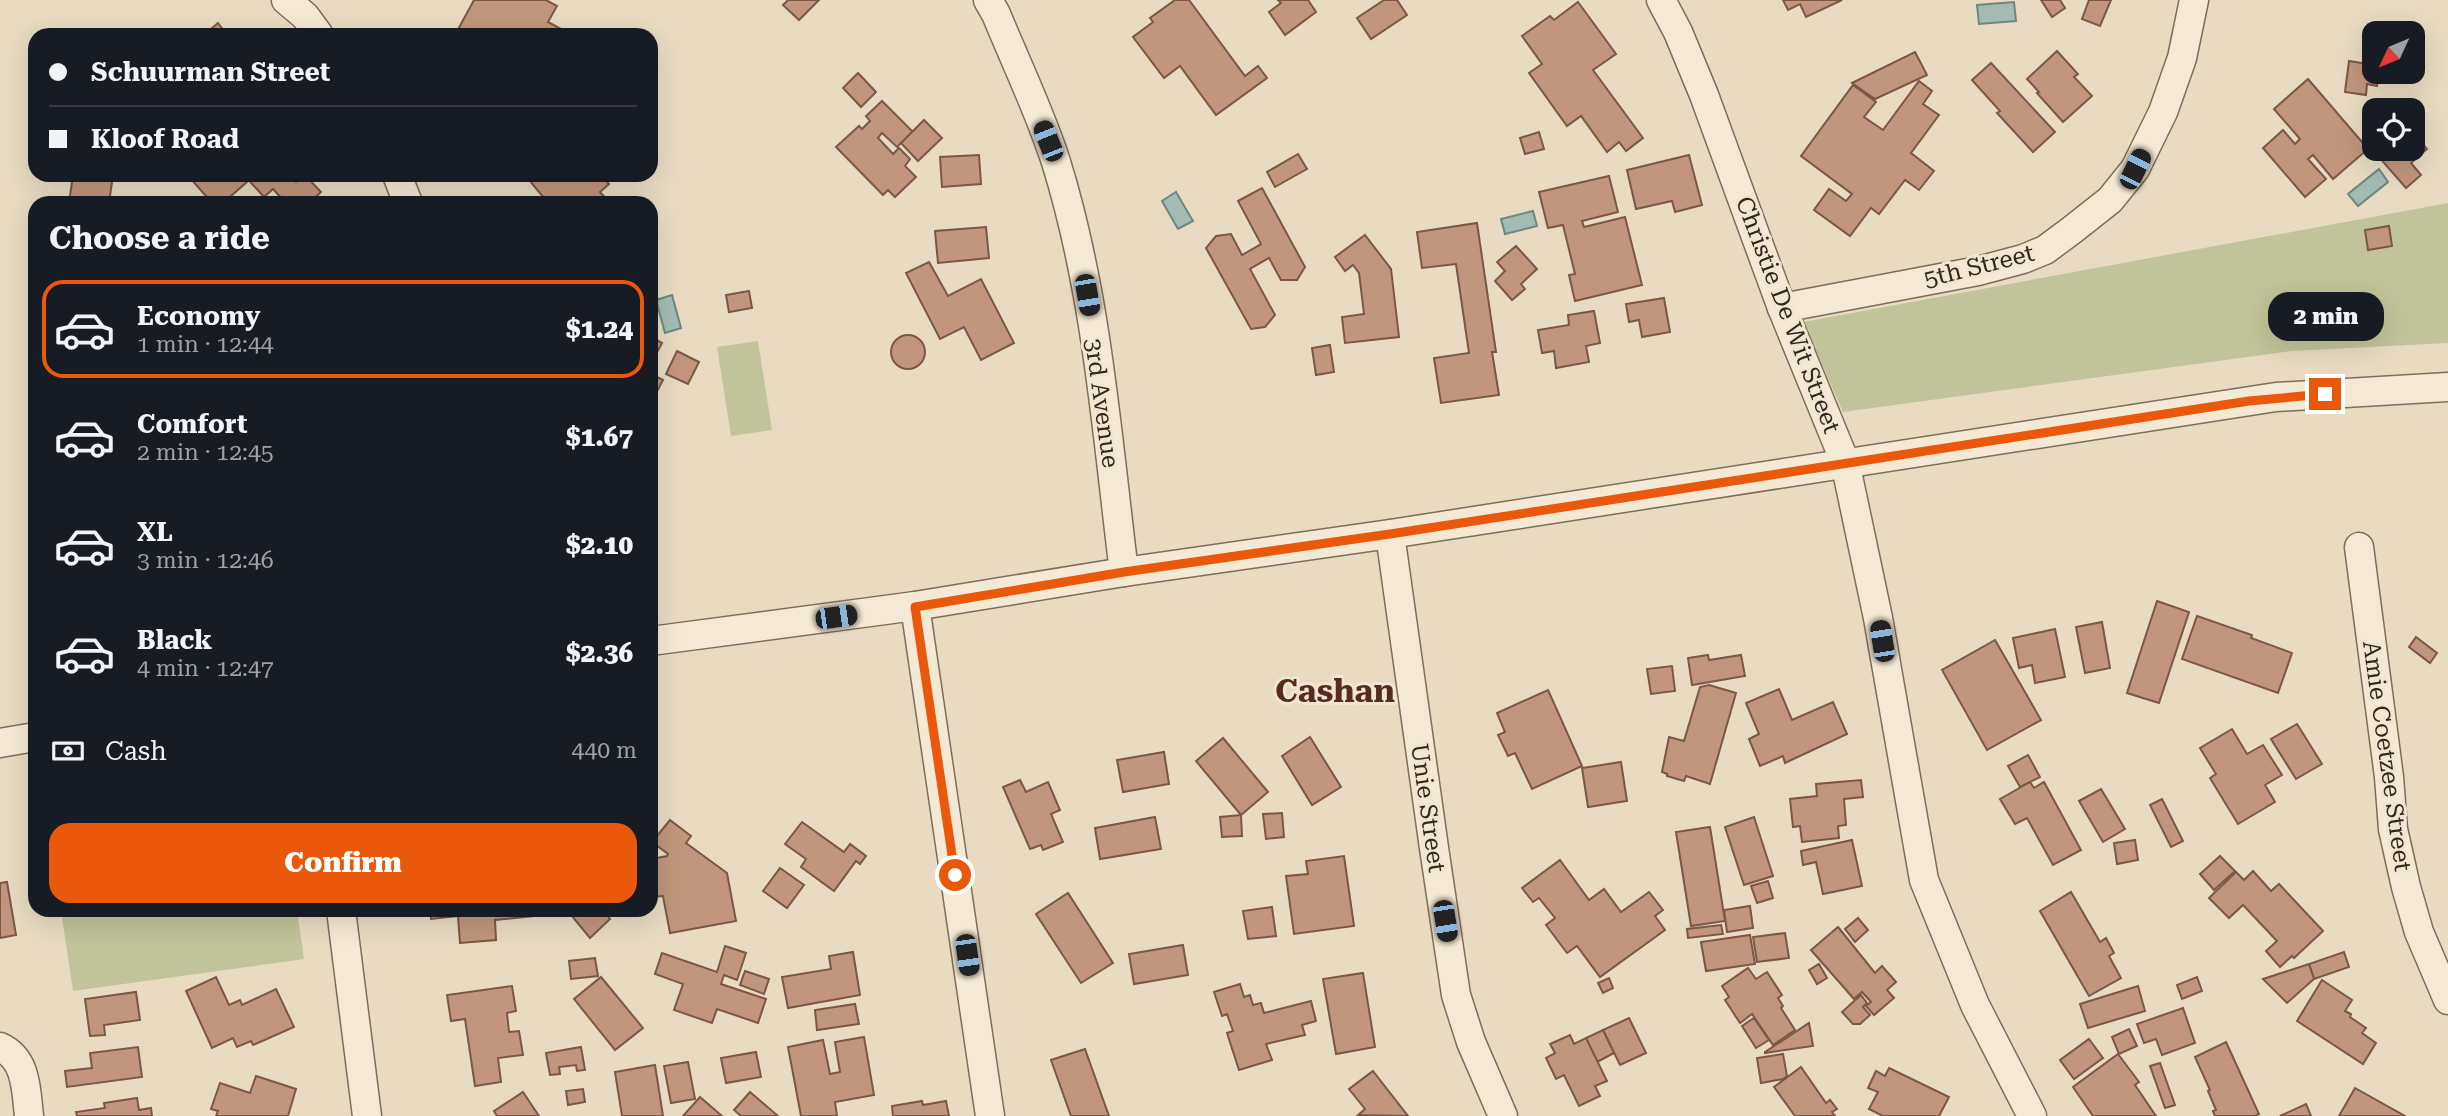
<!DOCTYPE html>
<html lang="en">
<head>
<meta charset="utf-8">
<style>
	body { margin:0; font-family:"Roboto Serif",serif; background:#242831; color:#f1f3f6; height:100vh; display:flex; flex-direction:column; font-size:26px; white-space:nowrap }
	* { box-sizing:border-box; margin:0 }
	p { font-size:23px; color:#9ea1a6 }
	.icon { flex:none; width:38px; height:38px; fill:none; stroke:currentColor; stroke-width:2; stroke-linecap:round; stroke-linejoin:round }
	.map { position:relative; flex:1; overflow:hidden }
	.sheet { position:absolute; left:28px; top:196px; width:630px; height:721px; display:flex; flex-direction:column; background:#171b24; border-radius:21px; box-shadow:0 7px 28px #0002 }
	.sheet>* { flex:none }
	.top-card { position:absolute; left:28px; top:28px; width:630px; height:154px; border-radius:21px; box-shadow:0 7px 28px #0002; display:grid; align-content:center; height:154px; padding:0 21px; background:#171b24 }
	.needle { width:46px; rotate:226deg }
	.controls { position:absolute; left:2362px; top:21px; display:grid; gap:14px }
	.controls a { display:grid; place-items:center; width:63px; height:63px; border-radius:14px; background:#171b24; box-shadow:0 7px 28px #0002; font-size:35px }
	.end { position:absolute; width:32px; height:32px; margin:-16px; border:9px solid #ea580c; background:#fff; box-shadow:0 0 0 4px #fff }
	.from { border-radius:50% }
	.bubble { position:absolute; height:49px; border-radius:21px; background:#171b24; box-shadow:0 7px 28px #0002; font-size:23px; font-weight:800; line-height:49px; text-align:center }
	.car { position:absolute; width:21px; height:42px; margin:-21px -10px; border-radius:9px; box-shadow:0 0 5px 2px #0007; background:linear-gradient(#222 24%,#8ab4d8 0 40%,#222 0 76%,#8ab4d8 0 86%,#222 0) }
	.top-card b { display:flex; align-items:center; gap:24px; height:66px; font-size:26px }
	.top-card b+b { border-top:2px solid #363941 }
	.top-card i { width:18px; height:18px; background:#f1f3f6 }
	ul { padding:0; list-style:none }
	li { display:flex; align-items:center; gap:21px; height:98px; margin:0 14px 10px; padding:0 7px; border:4px solid transparent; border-radius:21px }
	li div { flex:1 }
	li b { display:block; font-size:26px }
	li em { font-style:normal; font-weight:800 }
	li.active { border-color:#ea580c }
	li>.icon { width:63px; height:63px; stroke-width:1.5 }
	h2 { padding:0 21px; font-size:32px; line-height:84px }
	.pay { display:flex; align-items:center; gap:18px; height:77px; padding:0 21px; font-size:26px }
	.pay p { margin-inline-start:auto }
	.button { display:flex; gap:14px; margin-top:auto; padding:14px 21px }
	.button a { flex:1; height:80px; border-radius:21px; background:#ea580c; color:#fff; font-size:28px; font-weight:800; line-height:80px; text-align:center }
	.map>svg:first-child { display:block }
	.green { fill:#c1c498 }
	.water { fill:#a4bbb3; stroke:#6c8880; stroke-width:2 }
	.building { fill:#c1967c; stroke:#7c5844; stroke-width:2 }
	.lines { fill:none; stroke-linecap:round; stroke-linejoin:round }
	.minor-casing { stroke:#7f6d5b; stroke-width:31 }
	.minor { stroke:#f4e9d4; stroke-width:28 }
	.route { stroke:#ea580c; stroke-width:9 }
	.labels { text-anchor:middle; stroke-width:6; stroke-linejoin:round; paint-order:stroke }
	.street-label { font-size:24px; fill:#31261e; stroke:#f0e6d1 }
	.district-label { font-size:32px; font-weight:bold; fill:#582b22; stroke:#f0e6d1 }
</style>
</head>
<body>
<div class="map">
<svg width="2448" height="1116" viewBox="0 0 2448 1116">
	<rect width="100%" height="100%" fill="#e8dbc2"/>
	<g class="green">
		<path d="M2448,203v140l-156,8 -449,61 -40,-90z"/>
		<path d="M758,341l14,89 -41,6 -14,-89z"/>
		<path d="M61,910h236l7,49 -231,32z"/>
	</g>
	<g class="water">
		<path d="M2014,2l2,19 -37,3 -2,-19z"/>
		<path d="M2379,169l9,13 -30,24 -10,-12z"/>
		<path d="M1176,192l17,29 -15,8 -16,-28z"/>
		<path d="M1533,211l4,15 -32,8 -4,-15z"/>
		<path d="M672,295l9,33 -16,5 -9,-33z"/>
	</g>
	<g class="building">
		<path d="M474,0h72l11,6 -9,16 24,13h-117z"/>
		<path d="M788,0h31l-20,20 -16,-15z"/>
		<path d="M1175,0h14l56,76 13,-10 9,12 -51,37 -36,-49 -16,12 -31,-41 20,-15 -3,-4z"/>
		<path d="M1278,0h30l8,12 -31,23 -16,-23 12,-9z"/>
		<path d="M1384,0h13l10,15 -36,24 -14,-21z"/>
		<path d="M1783,0h59l-36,17 -6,-13 -12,6z"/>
		<path d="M2041,0h19l5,8 -13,9z"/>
		<path d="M2089,0h22l-11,26 -18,-7z"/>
		<path d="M1578,2l38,52 -23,16 50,68 -17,13 -7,-9 -12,10 -26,-36 -14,10 -38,-53 13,-9 -20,-28 28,-20 4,4z"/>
		<path d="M218,23l9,12h-23z"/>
		<path d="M2057,51l21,23 -4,3 18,19 -29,26 -26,-29 2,-1 -12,-13z"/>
		<path d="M1915,52l12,23 -52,24 -23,-16z"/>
		<path d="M2349,61l26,4v7h29l-2,11 -24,-3 -1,6 -10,-2 -1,11 -21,-3z"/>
		<path d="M1991,63l64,69 -22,20 -36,-39 3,-2 -28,-31z"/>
		<path d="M858,73l18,19 -15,15 -18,-19z"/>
		<path d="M2308,79l60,70 -35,30 -20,-24 -5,4 18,20 -21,18 -42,-49 20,-18 12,14 5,-5 -26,-30z"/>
		<path d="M1919,81l13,10 -9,13 16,11 -28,38 23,18 -15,19 -14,-10 -26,34 -8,-6 -21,28 -36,-26 15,-21 17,12 6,-7 -51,-38 52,-71 23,17 -12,15 19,13z"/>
		<path d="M882,101l31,31 -16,15 -15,-14 -4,5 15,16 6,-6 11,11 -5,7 11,11 -21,20 -7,-7 -5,5 -47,-48 23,-21 3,3 8,-8 -4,-5z"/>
		<path d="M924,120l18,18 -24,23 -17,-18z"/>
		<path d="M1539,132l5,17 -19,5 -5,-16z"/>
		<path d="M2413,133l14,16 -16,14 10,12 -15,13 -35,-40 4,-3v4h38z"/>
		<path d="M1298,154l9,15 -32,18 -8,-15z"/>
		<path d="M979,155l2,29 -39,3 -2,-30z"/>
		<path d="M1689,155l13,50 -27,7 -3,-11 -36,8 -9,-39z"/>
		<path d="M73,175h40l-4,28h-40z"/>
		<path d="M194,175h46l7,7 -24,21h-11l-22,-25z"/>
		<path d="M244,175h45l7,7 9,-7 16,17 -12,11h-23l-13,-14 -9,8z"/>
		<path d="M525,175h75l9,9 -9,8 10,11h-62z"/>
		<path d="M1609,176l9,36 -36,9 2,6 41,-10 17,68 -67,16 -6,-26 6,-1 -12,-49 -15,3 -9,-36z"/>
		<path d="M1262,188l43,79 -8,13h-16l-12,-22 -19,11 25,46 -10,12 -14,2 -45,-81 10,-12 15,-2 11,21 19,-11 -23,-43z"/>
		<path d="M1477,223l19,129h-4l7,43 -58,8 -7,-45 35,-5 -13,-89 -34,4 -5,-36z"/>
		<path d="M2389,226l3,20 -24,4 -3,-20z"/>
		<path d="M986,227l3,31 -51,5 -3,-32z"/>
		<path d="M1365,235l26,34 8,68 -54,6 -3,-26 22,-3 -5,-41 -6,-8 -8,6 -10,-14z"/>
		<path d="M1516,246l21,23 -16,15 4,5 -13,11 -17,-19 10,-10 -8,-9z"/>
		<path d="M929,262l19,34 33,-17 33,64 -33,17 -17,-33 -24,12 -34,-66z"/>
		<path d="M749,291l3,17 -23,4 -3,-17z"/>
		<path d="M1664,298l6,34 -28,5 -3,-17 -10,2 -3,-18z"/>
		<path d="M1594,311l6,32 -14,3 3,16 -33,6 -2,-17 -12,2 -4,-23 31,-5 -1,-10z"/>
		<circle cx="908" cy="352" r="17"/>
		<path d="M651,337l11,6 -11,21z"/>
		<path d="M1330,345l4,27 -18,3 -4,-27z"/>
		<path d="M677,351l22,11 -11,22 -22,-10z"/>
		<path d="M651,374l12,6 -10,19 -2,-1z"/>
		<path d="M2157,601l32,11 -30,91 -32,-10z"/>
		<path d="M2197,616l55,19 -1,3 41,15 -14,40 -96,-34z"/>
		<path d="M2102,622l8,46 -25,5 -9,-46z"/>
		<path d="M2055,629l10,48 -30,6 -3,-18 -13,3 -6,-30z"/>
		<path d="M2416,637l21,16 -7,10 -21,-16z"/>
		<path d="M1995,640l46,80 -54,30 -45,-80z"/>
		<path d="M1708,655l1,5 32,-5 4,21 -53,9 -4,-27z"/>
		<path d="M1672,666l3,25 -24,3 -4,-25z"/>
		<path d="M1709,685l27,8 -26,91 -24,-8 -2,5 -17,-5v-2l-5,-2 7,-35 15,4 16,-54z"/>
		<path d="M1779,689l13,31 41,-18 14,32 -62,29 -2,-7 -23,10 -11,-27 10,-5 -13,-31z"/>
		<path d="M1548,690l34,76 -50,23 -17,-36 -7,3 -10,-21 7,-3 -8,-19z"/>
		<path d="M2297,724l25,40 -26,15 -25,-40z"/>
		<path d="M2232,729l15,25 16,-9 19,30 -17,10 10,17 -37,22 -28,-46 6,-4 -16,-26z"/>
		<path d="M1310,737l31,50 -29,18 -30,-49z"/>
		<path d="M1223,738l45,54 -27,23 -45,-54z"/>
		<path d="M1164,752l5,32 -46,8 -6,-32z"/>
		<path d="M2028,755l12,22 -20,10 -12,-21z"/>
		<path d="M1621,762l6,39 -39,6 -6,-39z"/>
		<path d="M1020,780l6,12 22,-10 12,28 -9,4 12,28 -20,8 -2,-5 -11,4 -27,-62z"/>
		<path d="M1861,780l2,17 -19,2 2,26 -8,1 1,12 -37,4 -2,-16 -7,1 -3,-28 27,-3 -1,-12z"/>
		<path d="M2030,782l4,6 10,-6 37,68 -28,15 -26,-47 -12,6 -15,-25z"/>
		<path d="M2101,789l24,40 -22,13 -24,-41z"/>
		<path d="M2162,799l21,42 -12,6 -21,-42z"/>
		<path d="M1282,813l2,24 -18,2 -3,-25z"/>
		<path d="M1241,815l1,21 -20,1 -2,-20z"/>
		<path d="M1155,817l6,32 -61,10 -5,-31z"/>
		<path d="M1754,817l19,59 -29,9 -19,-58z"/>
		<path d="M670,820l21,16 -5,7 41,30 9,48 -66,12 -7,-37 -12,1v-38l16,-3 1,-2 -16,-12z"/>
		<path d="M802,822l42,30 6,-8 16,12 -6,8 -4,-3 -22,30 -33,-24 5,-8 -21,-15z"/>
		<path d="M1710,827l15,94 -34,5 -15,-94z"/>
		<path d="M1852,840l10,46 -39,8 -7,-32 -13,3 -2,-14z"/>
		<path d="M2135,840l3,20 -21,4 -3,-21z"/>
		<path d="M1344,856l10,70 -60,8 -8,-58 22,-2 -2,-13z"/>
		<path d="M2220,856l15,15 -21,19 -14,-16z"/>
		<path d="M1560,860l29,40 15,-11 17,23 28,-20 14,18 -8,6 10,14 -65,47 -23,-31 -10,7 -21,-28 9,-7 -16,-20 -6,4 -11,-14z"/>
		<path d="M780,868l24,17 -17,23 -24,-17z"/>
		<path d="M2253,871l18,20 8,-7 44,47 -29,27 -2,-2 -12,11 -14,-16 11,-10 -34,-36 -14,13 -20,-20 27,-26 8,8z"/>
		<path d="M1768,881l5,17 -16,5 -6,-17z"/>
		<path d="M7,882l9,53 -16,3v-55z"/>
		<path d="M2071,892l29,50 6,-4 8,15 -5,3 12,22 -32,18 -49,-85z"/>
		<path d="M1068,893l45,70 -32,20 -45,-69z"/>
		<path d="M1750,906l3,22 -26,4 -3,-22z"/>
		<path d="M1272,907l4,29 -28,3 -5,-28z"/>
		<path d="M430,910h112l1,5 -48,5 1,20 -36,3 -2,-27 -27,3z"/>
		<path d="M567,910h36l7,9 -20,19z"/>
		<path d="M1858,918l10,12 -13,12 -10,-13z"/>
		<path d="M1721,925l2,9 -35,4 -1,-9z"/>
		<path d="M1838,927l37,46 7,-7 14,16 -9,8 7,8 -20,17 -8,-9 5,-4 -9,-10 -8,7 -43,-49z"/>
		<path d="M1785,933l4,25 -32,4 -4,-25z"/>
		<path d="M1750,935l5,29 -49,7 -5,-29z"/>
		<path d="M1183,945l5,30 -54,9 -5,-30z"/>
		<path d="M725,946l21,7 -9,27 -13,-5 -3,9 45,15 -8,24 -41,-14 -5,14 -38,-13 9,-26 -28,-10 7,-21 55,19z"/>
		<path d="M853,952l7,43 -72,13 -6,-31 49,-8 -2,-13z"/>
		<path d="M2344,952l5,15 -35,12 -5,-15z"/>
		<path d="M595,958l3,18 -27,3 -2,-18z"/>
		<path d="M1819,964l8,14 -10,6 -8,-14z"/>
		<path d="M2309,964l5,15 -27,24 -24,-24z"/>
		<path d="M1748,968l8,11 11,-7 15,23 -4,3 5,8 -2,2 14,22 -22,15 -21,-31 -12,9 -15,-23 4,-3 -7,-11z"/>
		<path d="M745,971l24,8 -5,15 -24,-9z"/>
		<path d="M1363,973l12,74 -39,7 -13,-75z"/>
		<path d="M216,977l13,28 11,-5 2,5 34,-16 18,38 -41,18 -2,-4 -14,6 -4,-9 -21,10 -26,-57z"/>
		<path d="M601,977l42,51 -28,22 -41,-51z"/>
		<path d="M2197,977l5,14 -20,8 -5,-14z"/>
		<path d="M1609,978l4,10 -10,5 -5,-10z"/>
		<path d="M2322,980l30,20 -7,11 6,3 -1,3 16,11 -4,5 14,10 -13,21 -66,-43z"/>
		<path d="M1240,984l4,13 6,-2 3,10 8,-2 3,10 47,-12 5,20 -14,4 3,10 -39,9 6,16 -33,10 -12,-37 6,-2 -6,-17 -5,2 -8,-24z"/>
		<path d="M512,986l4,25 -9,2 2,19 10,-1 4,24 -25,3 3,24 -26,4 -10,-67 -14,2 -4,-26z"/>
		<path d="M2138,986l7,25 -57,17 -8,-24z"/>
		<path d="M136,992l4,28 -36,5 1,10 -15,1 -5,-37z"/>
		<path d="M1861,995l6,8 -4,4 7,8 -10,9h-7l-11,-12z"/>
		<path d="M855,1004l4,20 -42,6 -2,-20z"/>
		<path d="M2183,1008l12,35 -33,12 -6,-16 -12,4 -7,-19z"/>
		<path d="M1629,1018l17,35 -26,12 -17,-35z"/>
		<path d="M1754,1018l15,22 -13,8 -14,-22z"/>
		<path d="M1809,1023l4,23 -48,7v-1z"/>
		<path d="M2129,1029l8,17 -18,8 -7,-17z"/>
		<path d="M1603,1030l11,23 -17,9 -11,-24z"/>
		<path d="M1570,1035l4,9 12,-6 21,43 -12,5 5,10 -21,10 -15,-31 -8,4 -10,-21 9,-5 -5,-9z"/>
		<path d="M864,1037l10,58 -39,7 2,14h-36l-13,-69 35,-7 7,34 10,-2 -5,-30z"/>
		<path d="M2089,1039l14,19 -29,21 -14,-19z"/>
		<path d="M2226,1042l33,72 -4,2h-40l-2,-5 3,-1 -8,-19 2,-1 -15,-33z"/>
		<path d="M138,1047l4,30 -75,10 -2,-16 27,-3 -2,-15z"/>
		<path d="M581,1047l4,23 -8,1 -1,-6 -17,2 1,7 -10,1 -4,-22z"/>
		<path d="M1085,1049l24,67h-38l-20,-56z"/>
		<path d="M756,1052l5,25 -35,6 -5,-25z"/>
		<path d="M1783,1054l4,22 -4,3 -22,4 -4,-25z"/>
		<path d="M2118,1054l21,28 -4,3 21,31h-63l-20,-29z"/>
		<path d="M688,1062l7,37 -24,4 -7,-37z"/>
		<path d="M2160,1063l15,42 -10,3 -15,-42z"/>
		<path d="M655,1065l8,51h-41l-7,-44z"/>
		<path d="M1801,1067l25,36 4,-3 7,9 -5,3 3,4h-40l-21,-29z"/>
		<path d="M1889,1068l60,29 -10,19h-56l-14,-7 9,-17 -10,-4 8,-17 9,5z"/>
		<path d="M1373,1071l35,45 -50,-1 7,-6 -16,-20z"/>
		<path d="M256,1076l40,13 -8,27h-72l2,-5 -7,-2 9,-26 30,10z"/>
		<path d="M2355,1088l50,28h-66z"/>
		<path d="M583,1089l2,13 -17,3 -2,-14z"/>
		<path d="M523,1092l16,24h-42l-3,-5z"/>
		<path d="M750,1092l28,24h-37l-7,-6z"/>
		<path d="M700,1097l22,19h-39z"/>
		<path d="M137,1098l2,12 12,-2 1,8h-75l-1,-4 29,-4 -1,-5z"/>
		<path d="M922,1101l1,4 23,-4 3,15h-56l-1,-10z"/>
		<path d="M2306,1104l5,12h-31z"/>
	</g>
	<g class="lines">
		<defs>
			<g id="minor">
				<path d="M286,0l19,16 14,19"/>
				<path d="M988,0l8,14c20,49 44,98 60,148 41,132 51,273 68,410"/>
				<path d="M1661,0l17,32 26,63 78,213 63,154 33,156 46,262 51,125 57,111"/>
				<path d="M397,175l11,28"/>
				<path d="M1782,308l196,-37 45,-12 22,-9 27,-20 38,-30 25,-31 28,-57 19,-54 12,-58"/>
				<path d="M1390,534l44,314 22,147 15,47 32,74"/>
				<path d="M2359,547l30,230 4,52 13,58 13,45 29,68"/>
				<path d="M915,606l75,510"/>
				<path d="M651,641l264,-35 209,-34 266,-38 886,-137 172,-10"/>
				<path d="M0,743l35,-6"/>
				<path d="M341,910l26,206"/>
				<path d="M0,1047c27,12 26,43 29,69"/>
			</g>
		</defs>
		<use href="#minor" class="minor-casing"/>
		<use href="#minor" class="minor"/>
	</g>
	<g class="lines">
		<path class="route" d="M955,875l-40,-268 209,-35 266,-38 859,-133 76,-7"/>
	</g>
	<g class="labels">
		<g class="street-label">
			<text transform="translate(1979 266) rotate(-14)" y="8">5th Street</text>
			<text transform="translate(1788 315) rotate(69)" y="8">Christie De Wit Street</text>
			<text transform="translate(1102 403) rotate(82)" y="8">3rd Avenue</text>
			<text transform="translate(2387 756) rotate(82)" y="8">Amie Coetzee Street</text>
			<text transform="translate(1428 808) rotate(82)" y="8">Unie Street</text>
		</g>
		<g class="district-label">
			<text x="1335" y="702">Cashan</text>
		</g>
	</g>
</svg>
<div class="controls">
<a><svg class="needle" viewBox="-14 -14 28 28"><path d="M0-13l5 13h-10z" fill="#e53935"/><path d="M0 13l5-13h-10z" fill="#9ea1a6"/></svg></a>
<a><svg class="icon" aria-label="locate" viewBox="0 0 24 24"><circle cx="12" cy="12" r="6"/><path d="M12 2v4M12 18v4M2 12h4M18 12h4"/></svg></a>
</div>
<i class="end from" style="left:955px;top:875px"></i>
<i class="end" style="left:2325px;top:394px"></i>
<div class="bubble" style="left:2268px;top:292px;width:116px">2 min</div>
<i class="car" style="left:1048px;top:141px;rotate:338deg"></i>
<i class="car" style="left:2135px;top:169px;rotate:26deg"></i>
<i class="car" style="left:1087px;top:295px;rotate:170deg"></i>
<i class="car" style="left:836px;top:617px;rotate:82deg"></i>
<i class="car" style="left:1882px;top:641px;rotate:351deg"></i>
<i class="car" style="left:1445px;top:921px;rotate:171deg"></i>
<i class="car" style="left:967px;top:955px;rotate:172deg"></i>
<div class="top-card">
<b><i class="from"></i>Schuurman Street</b>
<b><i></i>Kloof Road</b>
</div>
<section class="sheet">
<h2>Choose a ride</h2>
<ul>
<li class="active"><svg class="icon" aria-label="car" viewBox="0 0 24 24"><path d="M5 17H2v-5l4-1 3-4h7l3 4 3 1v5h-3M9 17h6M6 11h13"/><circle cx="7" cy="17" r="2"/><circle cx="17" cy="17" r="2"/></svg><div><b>Economy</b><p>1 min · 12:44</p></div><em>$1.24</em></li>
<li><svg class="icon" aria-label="car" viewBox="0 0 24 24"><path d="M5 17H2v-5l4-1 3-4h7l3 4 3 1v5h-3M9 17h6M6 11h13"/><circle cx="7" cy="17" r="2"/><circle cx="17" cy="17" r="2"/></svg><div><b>Comfort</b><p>2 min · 12:45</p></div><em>$1.67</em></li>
<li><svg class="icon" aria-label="car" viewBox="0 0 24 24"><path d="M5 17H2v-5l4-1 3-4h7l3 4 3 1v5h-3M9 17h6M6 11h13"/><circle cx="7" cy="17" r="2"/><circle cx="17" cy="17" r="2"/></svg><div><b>XL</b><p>3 min · 12:46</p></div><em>$2.10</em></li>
<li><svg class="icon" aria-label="car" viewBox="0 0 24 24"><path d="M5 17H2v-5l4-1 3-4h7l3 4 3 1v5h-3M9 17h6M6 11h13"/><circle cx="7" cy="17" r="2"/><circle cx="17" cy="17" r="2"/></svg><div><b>Black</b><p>4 min · 12:47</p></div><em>$2.36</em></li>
</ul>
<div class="pay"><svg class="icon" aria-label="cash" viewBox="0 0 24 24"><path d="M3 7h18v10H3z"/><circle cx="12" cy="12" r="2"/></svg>Cash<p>440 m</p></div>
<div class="button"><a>Confirm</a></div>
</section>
</div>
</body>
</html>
